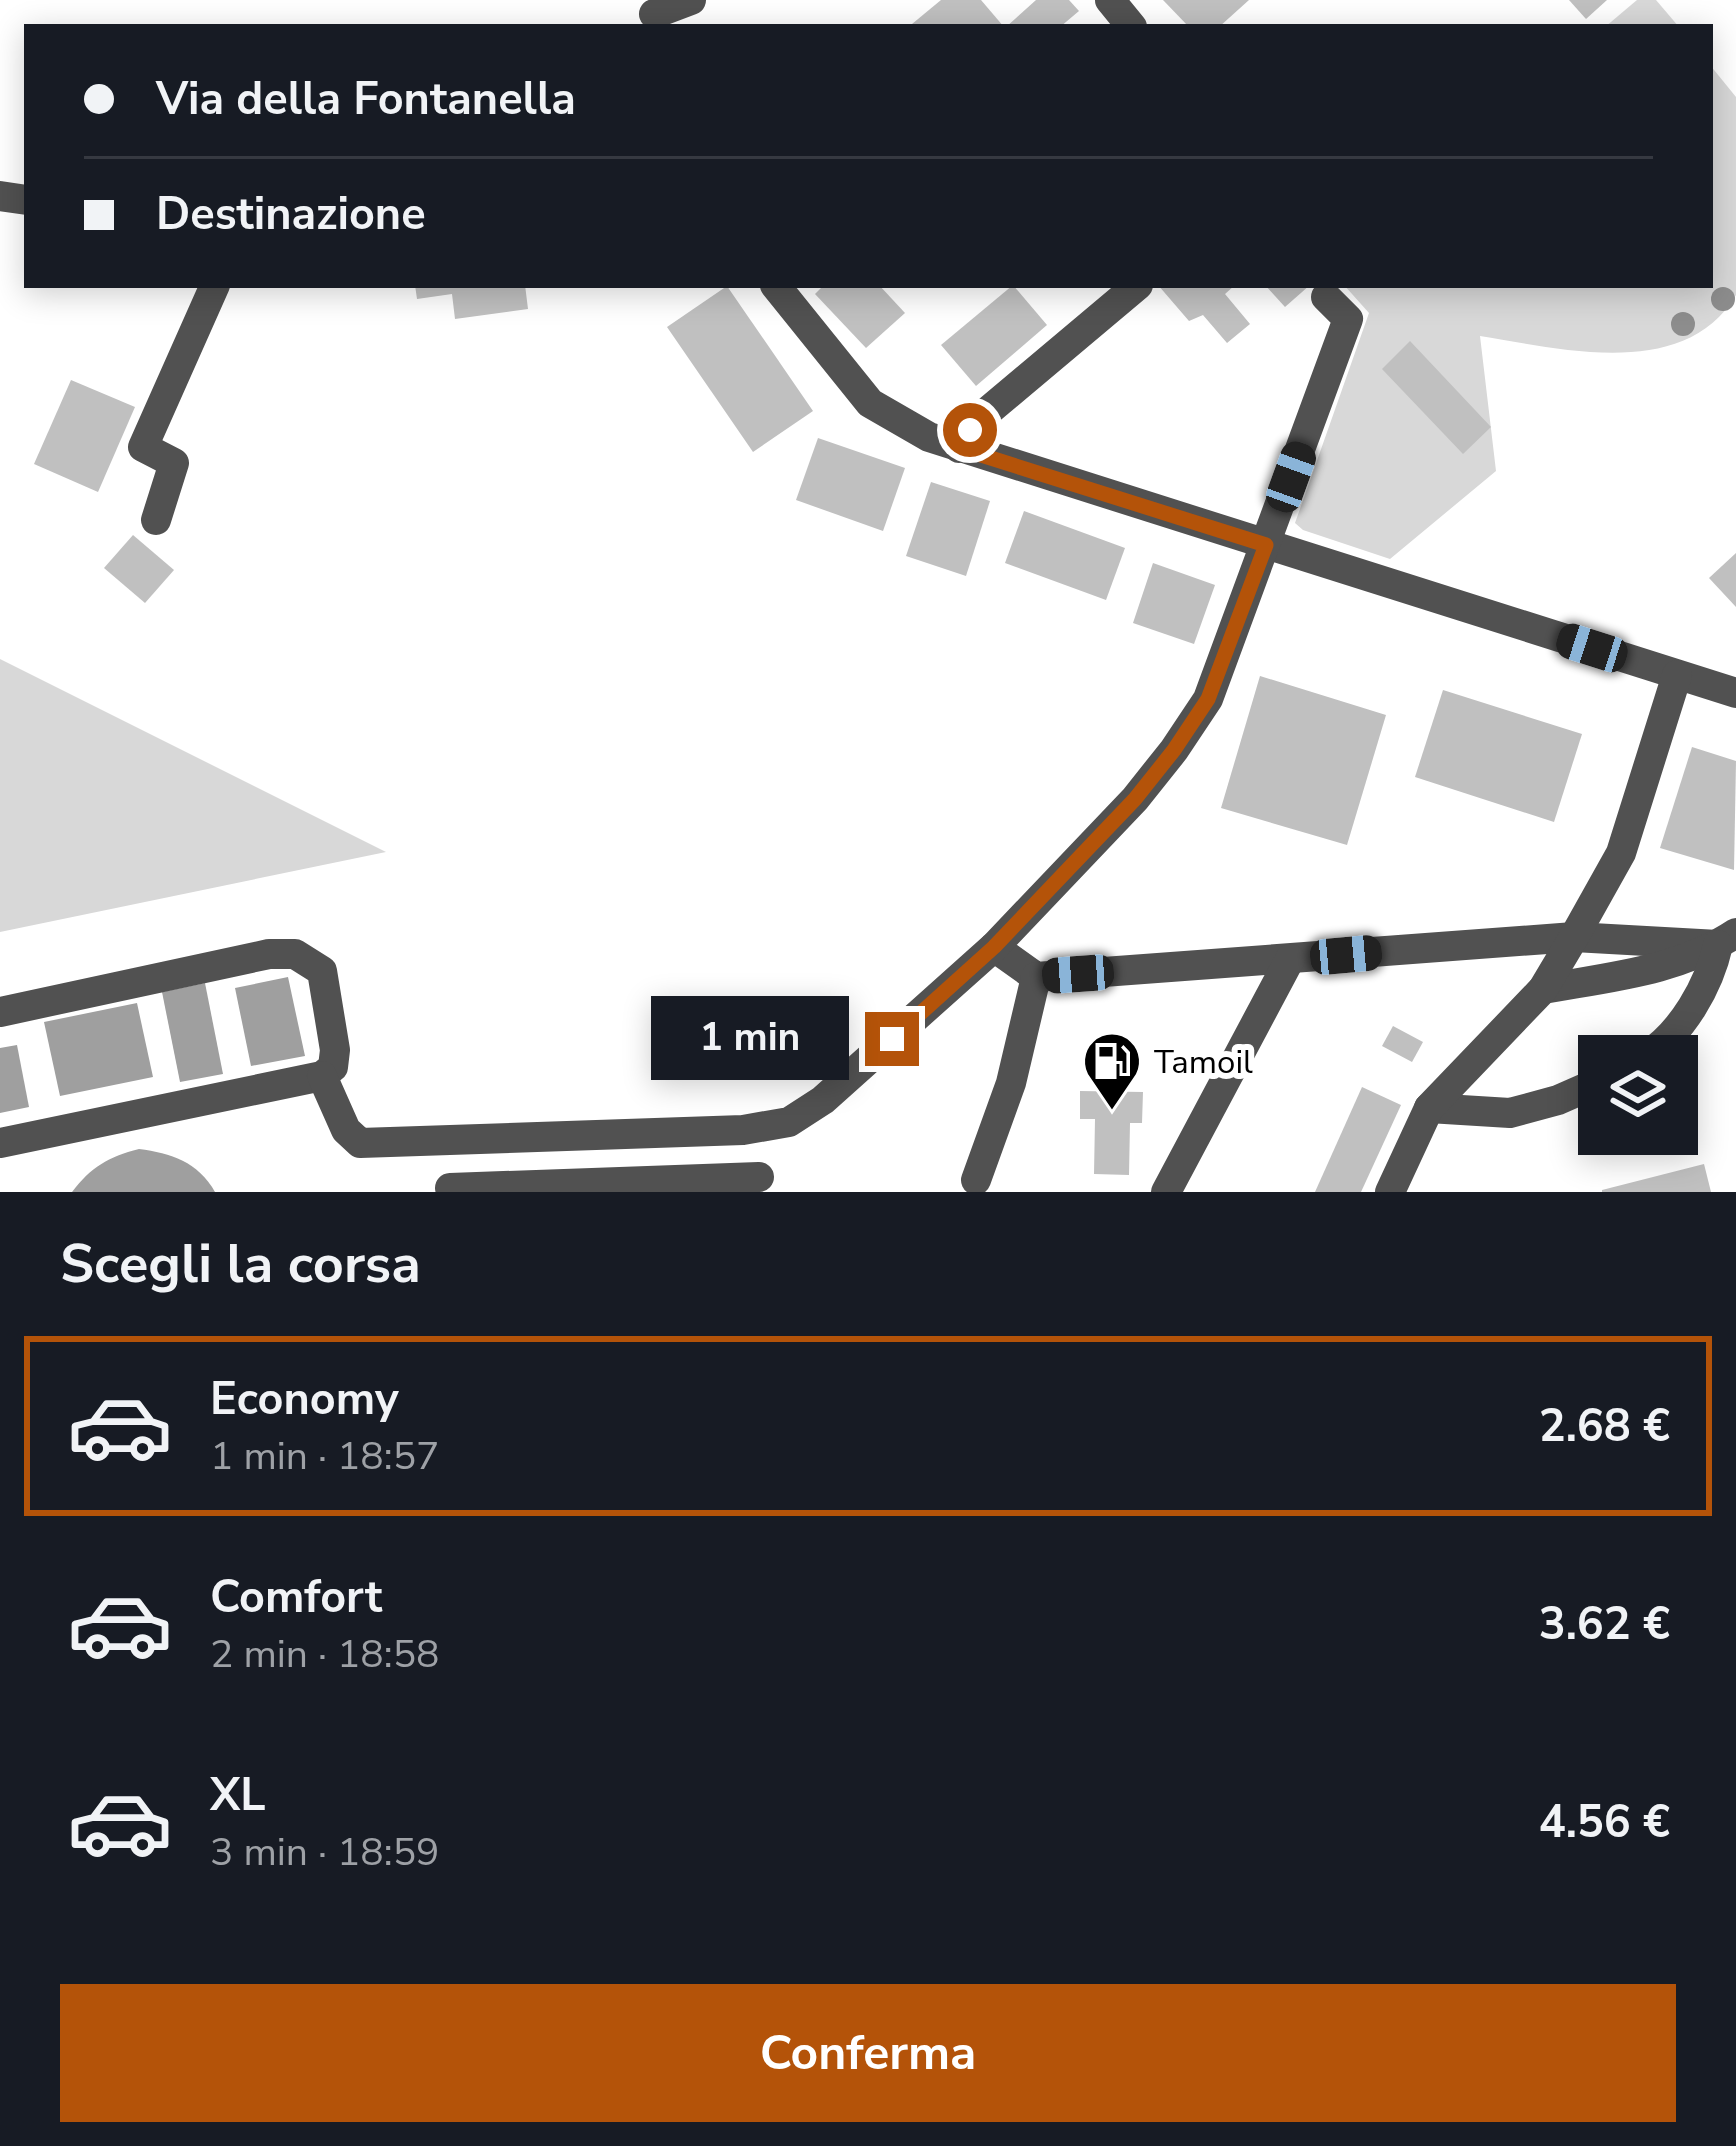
<!DOCTYPE html>
<html lang="it">
<head>
<meta charset="utf-8">
<style>
	body { margin:0; font-family:"Nunito Sans",sans-serif; background:#20242c; color:#f1f3f6; height:100vh; display:flex; flex-direction:column; font-size:45px; white-space:nowrap }
	* { box-sizing:border-box; margin:0 }
	p { font-size:39px; color:#9ea1a6 }
	.icon { flex:none; width:66px; height:66px; fill:none; stroke:currentColor; stroke-width:2; stroke-linecap:round; stroke-linejoin:round }
	.map { position:relative; height:1192px; overflow:hidden }
	.panel { display:flex; flex-direction:column; background:#171b24; flex:1 }
	.panel>* { flex:none }
	.hud { position:absolute; left:24px; top:24px; width:1689px; height:264px; border-radius:0px; box-shadow:0 6px 30px #0003; display:grid; align-content:center; height:264px; padding:0 60px; background:#171b24 }
	.buttons { position:absolute; left:1578px; top:1035px; display:grid; gap:24px }
	.buttons a { display:grid; place-items:center; width:120px; height:120px; border-radius:0px; background:#171b24; box-shadow:0 6px 30px #0003; font-size:60px }
	.end { position:absolute; width:54px; height:54px; margin:-27px; border:15px solid #b45309; background:#fff; box-shadow:0 0 0 6px #fff }
	.from { border-radius:50% }
	.bubble { position:absolute; height:84px; border-radius:0px; background:#171b24; box-shadow:0 6px 30px #0003; font-size:39px; font-weight:700; line-height:84px; text-align:center }
	.car { position:absolute; width:36px; height:72px; margin:-36px -18px; border-radius:15px; box-shadow:0 0 9px 3px #0007; background:linear-gradient(#222 24%,#8ab4d8 0 40%,#222 0 76%,#8ab4d8 0 86%,#222 0) }
	.hud b { display:flex; align-items:center; gap:42px; height:114px; font-size:45px }
	.hud b+b { border-top:3px solid #363941 }
	.hud i { width:30px; height:30px; background:#f1f3f6 }
	ul { padding:0; list-style:none }
	li { display:flex; align-items:center; gap:36px; height:180px; margin:0 24px 18px; padding:0 36px; border:6px solid transparent; border-radius:0px }
	li div { flex:1 }
	li b { display:block; font-size:45px }
	li em { font-style:normal; font-weight:700 }
	li.selected { border-color:#b45309 }
	li>.icon { width:108px; height:108px; stroke-width:1.5 }
	h2 { padding:0 60px; font-size:54px; line-height:144px }
	.button { display:flex; gap:24px; margin-top:auto; padding:24px 60px }
	.button a { flex:1; height:138px; border-radius:0px; background:#b45309; color:#fff; font-size:48px; font-weight:700; line-height:138px; text-align:center }
	.map>svg:first-child { display:block }
	.green { fill:#d8d8d8 }
	.water { fill:#9f9f9f }
	.building { fill:#c0c0c0 }
	.lines { fill:none; stroke-linecap:round; stroke-linejoin:round }
	.minor { stroke:#515151; stroke-width:30 }
	.tree { fill:#8d8d8d }
	.route { stroke:#b45309; stroke-width:15 }
	.labels { text-anchor:middle; stroke-width:12; stroke-linejoin:round; paint-order:stroke }
	.poi-label { font-size:33px; fill:#000; stroke:#fff; text-anchor:start }
</style>
</head>
<body>
<div class="map">
<svg width="1736" height="1192" viewBox="0 0 1736 1192">
	<rect width="100%" height="100%" fill="#fff"/>
	<g class="green">
		<path d="M1637,0h19l23,27h-74z"/>
		<path d="M1710,65l26,32v198c-51,86 -175,54 -256,41l16,135 -106,88 -87,-29 -8,-7 74,-210 -25,-28h366z"/>
		<path d="M0,659l386,193 -386,80z"/>
	</g>
	<g class="water">
		<path d="M288,977l17,79 -54,10 -16,-78z"/>
		<path d="M205,983l18,91 -43,8 -18,-90z"/>
		<path d="M137,1003l16,74 -93,19 -16,-74z"/>
		<path d="M17,1045l12,62 -29,6v-65z"/>
		<path d="M139,1149c32,4 59,13 76,43h-143c19,-25 36,-35 67,-43z"/>
	</g>
	<g class="building">
		<path d="M941,0h40l23,27h-89l-3,-3z"/>
		<path d="M1036,0h33l10,11 -19,16h-54z"/>
		<path d="M1163,0h86l-30,27h-30z"/>
		<path d="M1569,0h38l-21,19z"/>
		<path d="M415,285h110l3,24 -73,10 -3,-25 -35,5z"/>
		<path d="M824,285h55l26,28 -39,35 -51,-54z"/>
		<path d="M1013,285l34,40 -71,61 -35,-41z"/>
		<path d="M1158,285h77l-10,9 25,30 -23,19 -24,-28 -14,6z"/>
		<path d="M1265,285h45l-25,22z"/>
		<path d="M727,286l86,125 -60,41 -86,-125z"/>
		<path d="M1410,341l81,86 -28,27 -81,-85z"/>
		<path d="M71,380l64,27 -37,85 -64,-28z"/>
		<path d="M818,438l87,30 -22,63 -87,-31z"/>
		<path d="M931,482l59,19 -24,75 -60,-20z"/>
		<path d="M1024,511l101,37 -19,52 -101,-37z"/>
		<path d="M133,535l41,35 -29,33 -41,-35z"/>
		<path d="M1736,553v54l-27,-29z"/>
		<path d="M1153,563l62,22 -21,59 -61,-21z"/>
		<path d="M1260,676l126,39 -39,130 -126,-37z"/>
		<path d="M1443,690l139,44 -28,88 -139,-45z"/>
		<path d="M1692,747l44,14 -2,109 -74,-22z"/>
		<path d="M1393,1026l30,16 -11,20 -30,-16z"/>
		<path d="M1362,1087l39,18 -40,87h-46z"/>
		<path d="M1080,1091l63,1 -1,31h-12l-1,52 -35,-1 1,-55h-15z"/>
		<path d="M1704,1164l7,28h-109v-2z"/>
	</g>
	<g class="lines">
		<g class="minor">
			<path d="M1110,0l22,27"/>
			<path d="M654,14l37,-14"/>
			<path d="M0,196l27,4"/>
			<path d="M775,285l95,118 59,34 807,256"/>
			<path d="M959,448l16,-26 163,-137"/>
			<path d="M156,520l18,-57 -31,-16 72,-162"/>
			<path d="M994,947l42,30 538,-40 144,8"/>
			<path d="M1543,989c66,-12 136,-18 193,-56"/>
			<path d="M0,1012l269,-58h26l27,17 13,79 -2,17 -11,9 -322,67"/>
			<path d="M1646,1056c36,-23 63,-70 72,-111"/>
			<path d="M322,1076l24,54 14,13 383,-13 46,-8 34,-22 171,-153 141,-148 39,-49 34,-51 140,-380 -22,-22"/>
			<path d="M1429,1108l81,5 48,-13 41,-18"/>
			<path d="M976,1180l35,-97 25,-106"/>
			<path d="M450,1188l309,-11"/>
			<path d="M1166,1192l124,-233"/>
			<path d="M1390,1192l39,-84 114,-119 31,-52 47,-84 56,-178"/>
		</g>
	</g>
	<g class="tree">
		<circle cx="1723" cy="299" r="12"/>
		<circle cx="1683" cy="324" r="12"/>
	</g>
	<g class="lines">
		<path class="route" d="M892,1039l102,-92 141,-148 39,-49 34,-51 58,-154 -307,-97 11,-18"/>
	</g>
	<defs>
		<symbol id="fuel-pin" viewBox="-11 -11 22 30"><path d="M0 17L-7.5 6A9.5 9.5 0 1 1 7.5 6Z" fill="#000" stroke="#fff"/><path d="M-5.5-6h7V0h2V4h1.3V-2.5L3-4.5l.8-.8L6-3V5H2.5V1h-1V6h-7ZM-4.2-4.7v3.2H.2V-4.7Z" fill="#fff"/></symbol>
	</defs>
	<g fill-rule="evenodd">
		<use href="#fuel-pin" x="1079" y="1028" width="66" height="90"/>
	</g>
	<g class="labels">
		<g class="poi-label">
			<text x="1154" y="1073">Tamoil</text>
		</g>
	</g>
</svg>
<div class="buttons">
<a><svg class="icon" aria-label="layers" viewBox="0 0 24 24"><path d="M12 4l9 5-9 5-9-5zM3 14l9 5 9-5"/></svg></a>
</div>
<i class="end from" style="left:970px;top:430px"></i>
<i class="end" style="left:892px;top:1039px"></i>
<div class="bubble" style="left:651px;top:996px;width:198px">1 min</div>
<i class="car" style="left:1291px;top:477px;rotate:20deg"></i>
<i class="car" style="left:1592px;top:648px;rotate:288deg"></i>
<i class="car" style="left:1346px;top:955px;rotate:85deg"></i>
<i class="car" style="left:1078px;top:974px;rotate:266deg"></i>
<div class="hud">
<b><i class="from"></i>Via della Fontanella</b>
<b><i></i>Destinazione</b>
</div>
</div>
<section class="panel">
<h2>Scegli la corsa</h2>
<ul>
<li class="selected"><svg class="icon" aria-label="car" viewBox="0 0 24 24"><path d="M5 17H2v-5l4-1 3-4h7l3 4 3 1v5h-3M9 17h6M6 11h13"/><circle cx="7" cy="17" r="2"/><circle cx="17" cy="17" r="2"/></svg><div><b>Economy</b><p>1 min · 18:57</p></div><em>2.68 €</em></li>
<li><svg class="icon" aria-label="car" viewBox="0 0 24 24"><path d="M5 17H2v-5l4-1 3-4h7l3 4 3 1v5h-3M9 17h6M6 11h13"/><circle cx="7" cy="17" r="2"/><circle cx="17" cy="17" r="2"/></svg><div><b>Comfort</b><p>2 min · 18:58</p></div><em>3.62 €</em></li>
<li><svg class="icon" aria-label="car" viewBox="0 0 24 24"><path d="M5 17H2v-5l4-1 3-4h7l3 4 3 1v5h-3M9 17h6M6 11h13"/><circle cx="7" cy="17" r="2"/><circle cx="17" cy="17" r="2"/></svg><div><b>XL</b><p>3 min · 18:59</p></div><em>4.56 €</em></li>
</ul>
<div class="button"><a>Conferma</a></div>
</section>
</body>
</html>
